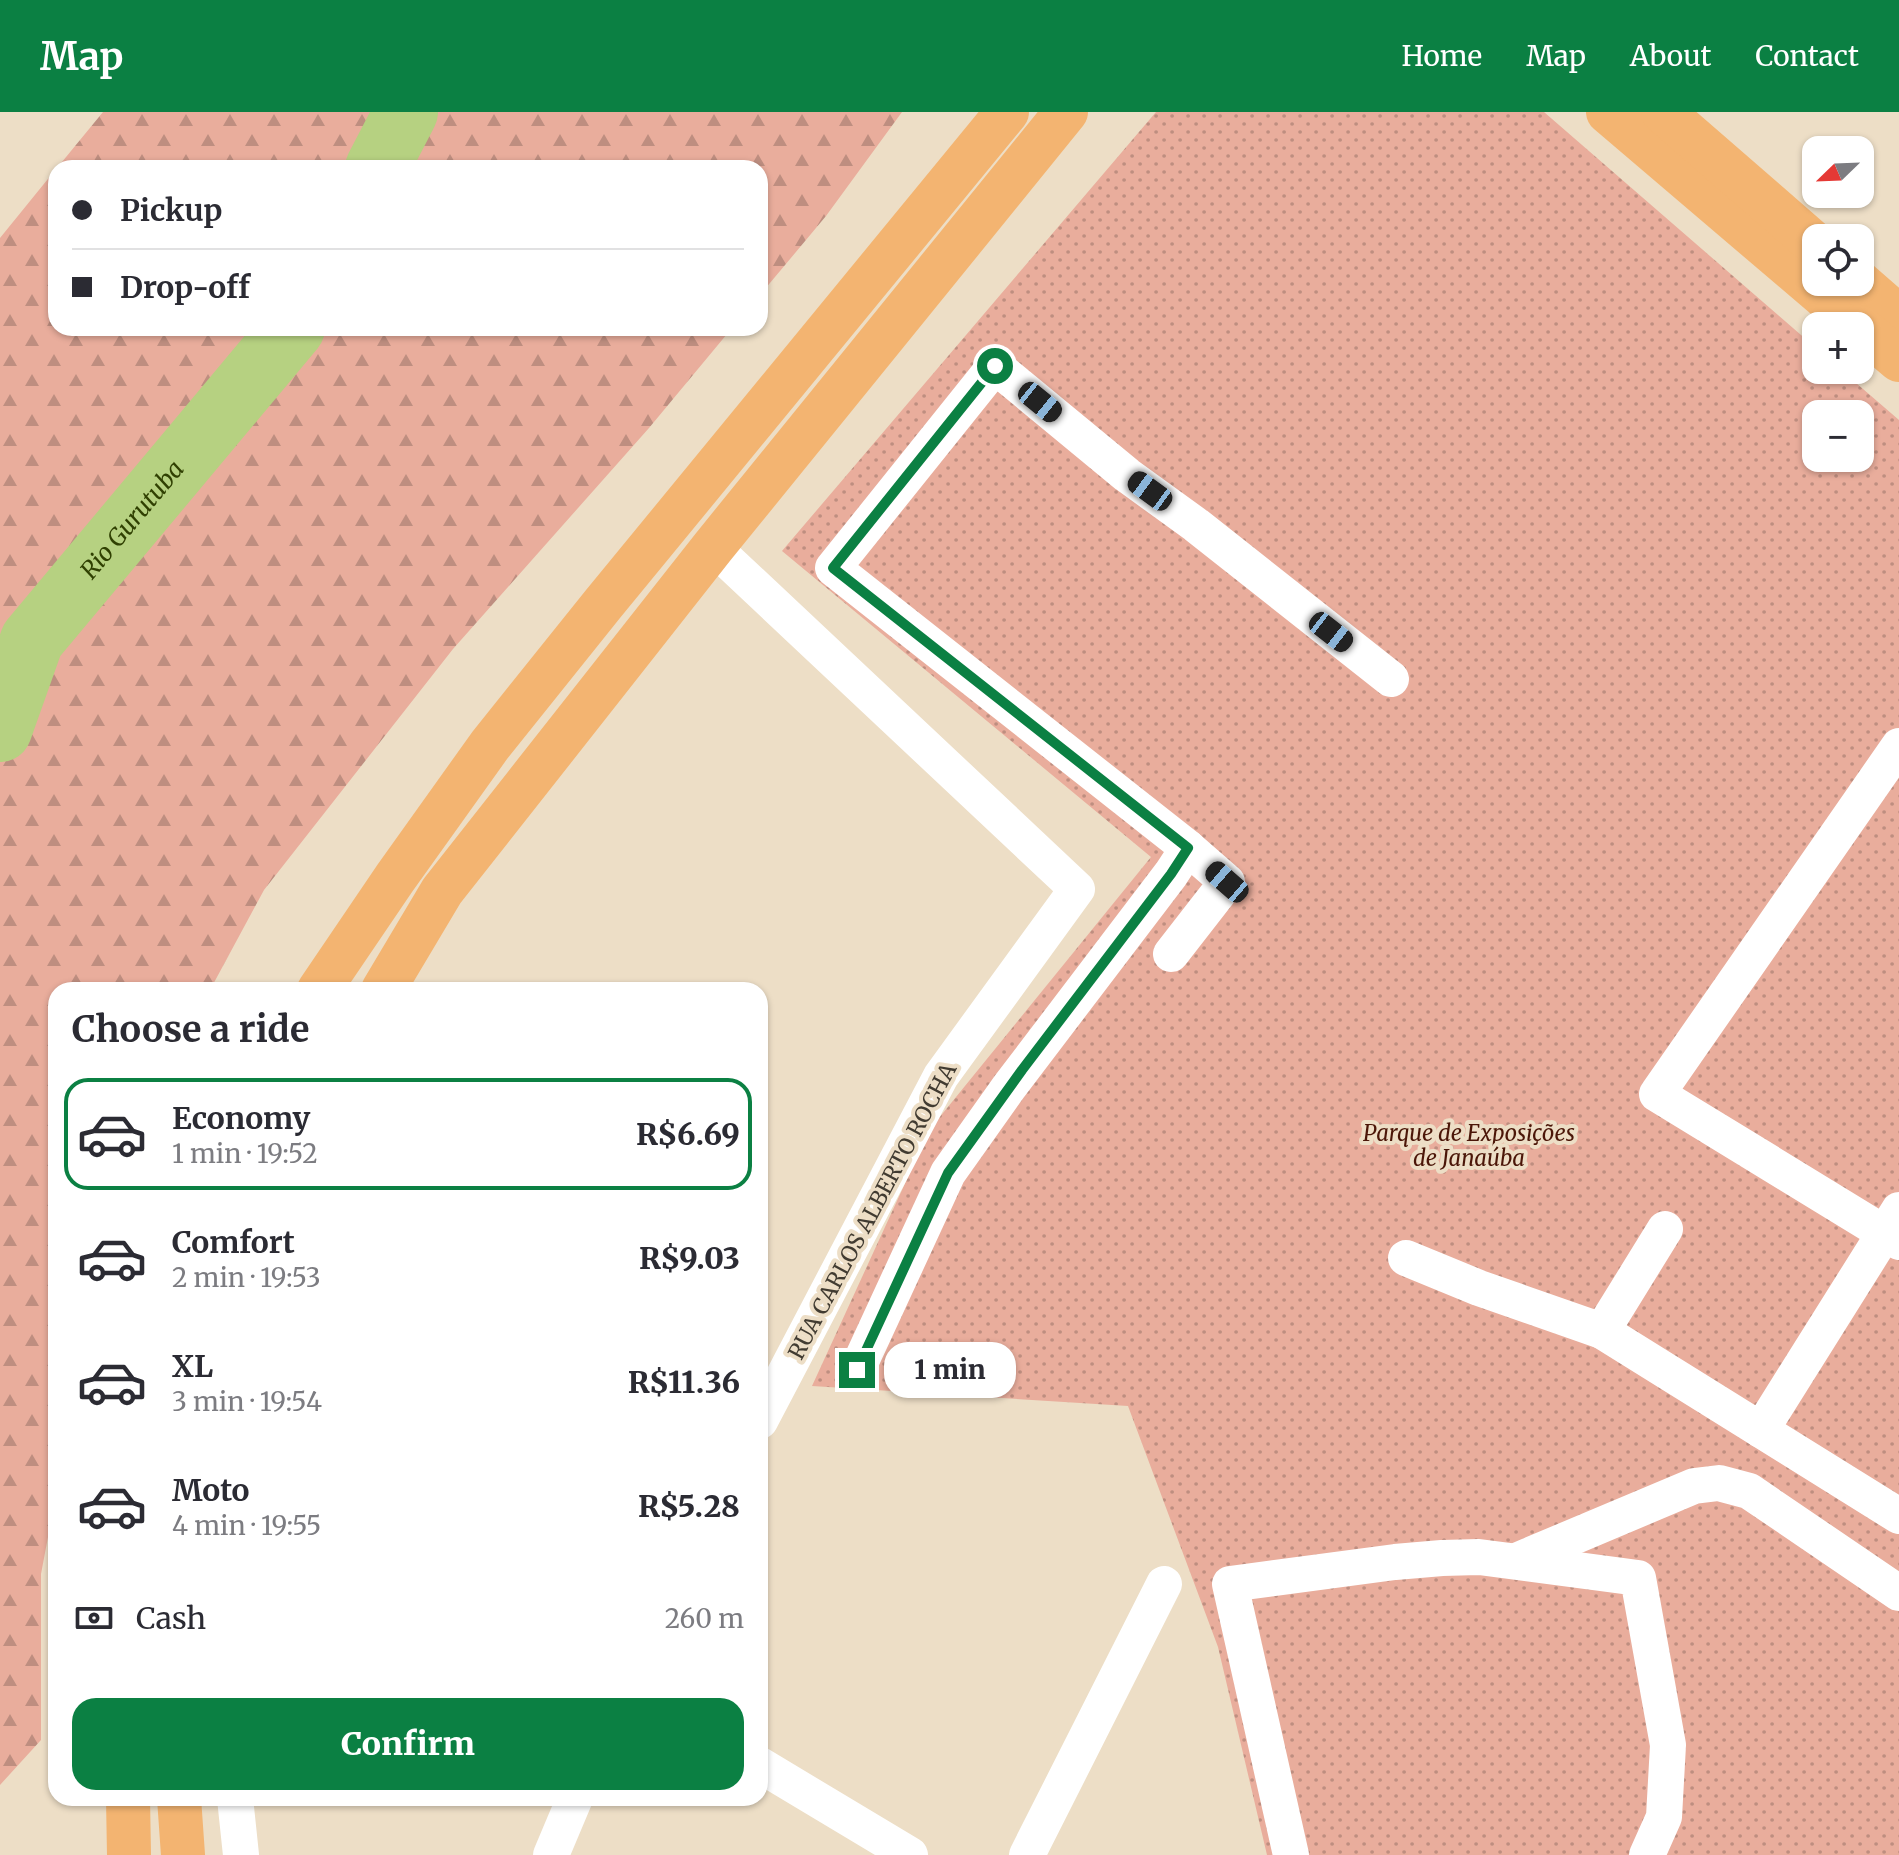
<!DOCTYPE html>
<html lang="en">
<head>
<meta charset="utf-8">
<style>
	body { margin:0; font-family:Merriweather,serif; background:#f7f7f7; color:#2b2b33; height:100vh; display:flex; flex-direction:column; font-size:30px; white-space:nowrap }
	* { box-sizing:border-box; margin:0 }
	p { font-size:26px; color:#7c7c81 }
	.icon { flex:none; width:44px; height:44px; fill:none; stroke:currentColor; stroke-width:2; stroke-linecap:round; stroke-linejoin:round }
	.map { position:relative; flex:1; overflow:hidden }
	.drawer { position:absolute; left:48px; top:870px; width:720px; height:824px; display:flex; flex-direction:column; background:#fff; border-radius:24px; box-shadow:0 2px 6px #0004 }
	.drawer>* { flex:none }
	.banner { position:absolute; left:48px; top:48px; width:720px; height:176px; border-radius:24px; box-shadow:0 2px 6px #0004; display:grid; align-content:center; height:176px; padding:0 24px; background:#fff }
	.needle { width:52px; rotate:247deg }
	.fabs { position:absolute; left:1802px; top:24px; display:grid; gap:16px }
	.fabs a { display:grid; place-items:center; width:72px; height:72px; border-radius:16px; background:#fff; box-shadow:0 2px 6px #0004; font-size:40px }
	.end { position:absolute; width:36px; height:36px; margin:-18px; border:10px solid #0b8043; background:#fff; box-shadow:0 0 0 4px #fff }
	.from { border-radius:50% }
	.bubble { position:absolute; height:56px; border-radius:24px; background:#fff; box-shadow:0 2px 6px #0004; font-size:26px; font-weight:800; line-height:56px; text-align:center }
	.car { position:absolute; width:24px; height:48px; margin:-24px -12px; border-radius:10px; box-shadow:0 0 6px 2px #0007; background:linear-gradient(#222 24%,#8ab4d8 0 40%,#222 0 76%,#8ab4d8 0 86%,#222 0) }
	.banner b { display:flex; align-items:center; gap:28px; height:76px; font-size:30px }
	.banner b+b { border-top:2px solid #e1e1e2 }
	.banner i { width:20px; height:20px; background:#2b2b33 }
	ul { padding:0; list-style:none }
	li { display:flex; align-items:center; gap:24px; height:112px; margin:0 16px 12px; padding:0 8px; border:4px solid transparent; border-radius:24px }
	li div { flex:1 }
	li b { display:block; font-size:30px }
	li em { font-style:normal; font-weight:800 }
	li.active { border-color:#0b8043 }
	li>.icon { width:72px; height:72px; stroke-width:1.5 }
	h2 { padding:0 24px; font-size:36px; line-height:96px }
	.pay { display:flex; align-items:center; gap:20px; height:88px; padding:0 24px; font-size:30px }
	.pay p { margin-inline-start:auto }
	.cta { display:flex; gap:16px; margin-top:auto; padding:16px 24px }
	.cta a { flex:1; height:92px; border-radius:24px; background:#0b8043; color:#fff; font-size:32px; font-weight:800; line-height:92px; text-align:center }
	header { display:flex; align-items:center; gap:48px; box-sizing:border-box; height:112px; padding:0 40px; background:#0b8043; color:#fff }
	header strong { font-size:38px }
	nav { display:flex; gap:44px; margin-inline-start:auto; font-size:28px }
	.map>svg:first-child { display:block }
	.forest { fill:url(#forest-firs) }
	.park { fill:url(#park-dots); fill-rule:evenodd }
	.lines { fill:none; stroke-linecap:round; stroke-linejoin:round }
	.river { stroke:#b6d181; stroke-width:64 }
	.minor { stroke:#fff; stroke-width:36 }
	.major { stroke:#f3b471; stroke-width:44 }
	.route { stroke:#0b8043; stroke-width:10 }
	.labels { text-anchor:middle; stroke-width:8; stroke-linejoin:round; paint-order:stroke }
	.park-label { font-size:22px; font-style:italic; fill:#4b1608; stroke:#eddec6 }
	.street-label { font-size:22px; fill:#413b31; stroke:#eddec6 }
	.water-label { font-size:24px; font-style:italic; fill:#304002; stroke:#eddec6 }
</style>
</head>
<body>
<header>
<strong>Map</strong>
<nav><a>Home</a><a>Map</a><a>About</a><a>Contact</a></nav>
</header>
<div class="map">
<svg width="1899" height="1743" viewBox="0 0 1899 1743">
	<defs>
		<pattern id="forest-firs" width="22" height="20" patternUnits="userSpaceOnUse" patternTransform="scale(2)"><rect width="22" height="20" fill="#e9ad9c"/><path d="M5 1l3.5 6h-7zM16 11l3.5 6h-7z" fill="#be8e80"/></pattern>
		<pattern id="park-dots" width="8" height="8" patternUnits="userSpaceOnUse" patternTransform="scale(2)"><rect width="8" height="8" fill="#e9ad9c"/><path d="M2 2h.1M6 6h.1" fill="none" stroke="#be8e80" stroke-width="1.8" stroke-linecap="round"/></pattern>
	</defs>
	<rect width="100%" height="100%" fill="#eddec6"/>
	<g class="forest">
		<path d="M103,0h799l-76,104 -66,79v-127h-703z"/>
		<path d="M56,57v159h676l-83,100 -196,221 -189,241 -54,100h-154v505l-15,79v166l-41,45v-1547z"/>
	</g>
	<path class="park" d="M1156,0h388l272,236v22h25l58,50v1435h-632l-49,-208 -90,-241 -316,-20 118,-257 221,-272 -369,-306zM1816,302h44v44h-44z"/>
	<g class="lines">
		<g class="river">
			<path d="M377,56l29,-56"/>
			<path id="s1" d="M0,618l32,-90 261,-312"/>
		</g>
		<g class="minor">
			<path d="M713,435l364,342 -136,187 -181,345"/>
			<path d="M1899,634l-242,348 242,148"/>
			<path d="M1171,842l56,-72 -39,-34 -355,-280 162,-202 132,109 69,50 195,154"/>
			<path d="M1665,1117l-63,102 159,99 138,-220"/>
			<path d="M1406,1146l73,30 123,43"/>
			<path d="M857,1258l91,-197 61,-86 162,-213 17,-26"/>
			<path d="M1761,1318l138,86"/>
			<path d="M1516,1449l178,-75 25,-3 30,8 150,102"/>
			<path d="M760,1653l150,90"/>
			<path d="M235,1686l6,57"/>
			<path d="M551,1743l24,-57"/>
			<path d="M1027,1743l137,-271"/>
			<path d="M1291,1743l-61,-271 165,-22 47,-4 37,-1 159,21 30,167 -4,72 -17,38"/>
		</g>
		<g class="major">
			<path d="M1608,0l251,214"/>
			<path d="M1663,0l153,133"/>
			<path d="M1859,170l40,35"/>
			<path d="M1860,215l39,33"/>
			<path d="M319,878l76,-112 95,-133 113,-141 404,-492"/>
			<path d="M383,878l59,-99 271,-344 353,-435"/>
			<path d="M128,1686l1,57"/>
			<path d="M179,1686l4,57"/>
		</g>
	</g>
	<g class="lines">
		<path class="route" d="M857,1258l91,-197 74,-103 149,-196 17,-26 -355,-280 162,-202"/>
	</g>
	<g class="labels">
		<g class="park-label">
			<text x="1469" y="1029">Parque de Exposições<tspan x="1469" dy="25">de Janaúba</tspan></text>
		</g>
		<g class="street-label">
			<text transform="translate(872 1099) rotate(-62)" y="8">RUA CARLOS ALBERTO ROCHA</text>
		</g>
		<g class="water-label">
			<text dy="8" stroke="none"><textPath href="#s1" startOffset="252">Rio Gurutuba</textPath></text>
		</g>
	</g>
</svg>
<div class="fabs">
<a><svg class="needle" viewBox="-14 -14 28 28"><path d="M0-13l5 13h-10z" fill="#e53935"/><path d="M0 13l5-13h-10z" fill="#7c7c81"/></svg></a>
<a><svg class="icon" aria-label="locate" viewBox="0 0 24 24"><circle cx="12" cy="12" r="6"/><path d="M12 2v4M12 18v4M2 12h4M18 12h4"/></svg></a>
<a>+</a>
<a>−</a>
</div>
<i class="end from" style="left:995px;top:254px"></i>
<i class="end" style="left:857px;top:1258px"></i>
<div class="bubble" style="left:884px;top:1230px;width:132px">1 min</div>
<i class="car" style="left:1040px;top:290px;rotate:129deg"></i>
<i class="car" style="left:1150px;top:379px;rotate:306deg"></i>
<i class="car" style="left:1331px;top:520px;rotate:128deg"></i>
<i class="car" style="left:1227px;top:770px;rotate:311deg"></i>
<div class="banner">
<b><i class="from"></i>Pickup</b>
<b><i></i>Drop-off</b>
</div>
<section class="drawer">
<h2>Choose a ride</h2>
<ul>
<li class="active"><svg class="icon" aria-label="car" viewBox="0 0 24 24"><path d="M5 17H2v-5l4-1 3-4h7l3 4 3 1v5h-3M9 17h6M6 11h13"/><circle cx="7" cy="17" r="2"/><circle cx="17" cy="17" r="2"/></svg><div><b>Economy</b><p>1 min · 19:52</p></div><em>R$6.69</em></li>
<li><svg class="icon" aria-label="car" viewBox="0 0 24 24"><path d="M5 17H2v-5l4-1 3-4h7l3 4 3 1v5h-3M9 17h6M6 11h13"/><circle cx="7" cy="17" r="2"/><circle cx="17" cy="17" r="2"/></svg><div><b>Comfort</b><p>2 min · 19:53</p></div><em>R$9.03</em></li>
<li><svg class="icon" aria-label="car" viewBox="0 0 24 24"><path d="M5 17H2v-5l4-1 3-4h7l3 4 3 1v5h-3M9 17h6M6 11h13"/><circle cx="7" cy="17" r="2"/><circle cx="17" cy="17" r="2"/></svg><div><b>XL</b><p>3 min · 19:54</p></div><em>R$11.36</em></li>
<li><svg class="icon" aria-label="car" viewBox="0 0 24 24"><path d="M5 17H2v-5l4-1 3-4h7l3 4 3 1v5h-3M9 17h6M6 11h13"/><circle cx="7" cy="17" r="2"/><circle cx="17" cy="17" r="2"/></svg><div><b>Moto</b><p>4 min · 19:55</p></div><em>R$5.28</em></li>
</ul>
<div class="pay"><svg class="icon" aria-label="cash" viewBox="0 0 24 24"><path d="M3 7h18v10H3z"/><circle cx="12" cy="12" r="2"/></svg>Cash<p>260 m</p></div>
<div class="cta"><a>Confirm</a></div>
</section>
</div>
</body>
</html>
